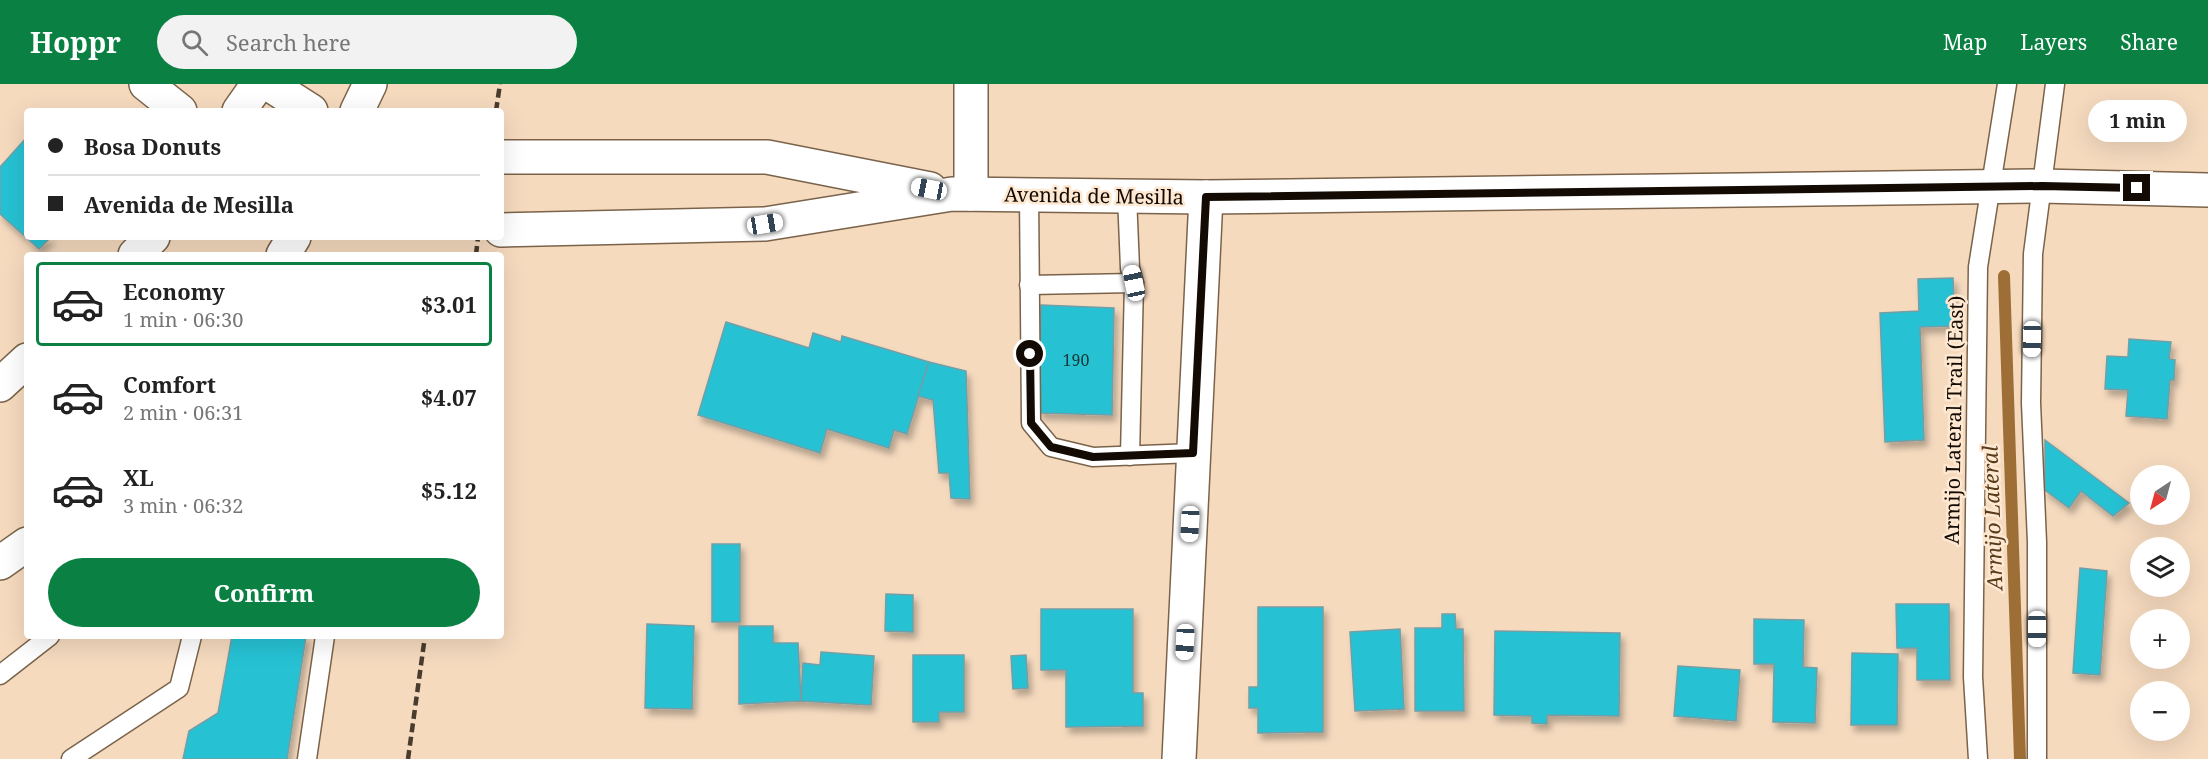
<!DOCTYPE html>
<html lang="en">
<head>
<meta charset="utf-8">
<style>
	body { margin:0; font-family:"Noto Serif",serif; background:#f2f2f2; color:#222; height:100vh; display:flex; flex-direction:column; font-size:22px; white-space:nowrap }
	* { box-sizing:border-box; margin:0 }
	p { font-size:20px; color:#767676 }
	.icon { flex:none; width:33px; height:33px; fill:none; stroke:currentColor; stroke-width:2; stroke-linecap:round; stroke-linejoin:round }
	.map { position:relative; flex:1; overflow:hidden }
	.sheet { position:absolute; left:24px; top:168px; width:480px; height:387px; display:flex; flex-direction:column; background:#fff; border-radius:6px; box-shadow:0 6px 24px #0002 }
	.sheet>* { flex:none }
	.guide { position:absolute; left:24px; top:24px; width:480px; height:132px; border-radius:6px; box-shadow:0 6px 24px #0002; display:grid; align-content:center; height:132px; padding:0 24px; background:#fff }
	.needle { width:39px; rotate:216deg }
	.fabs { position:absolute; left:2130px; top:381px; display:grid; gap:12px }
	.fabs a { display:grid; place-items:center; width:60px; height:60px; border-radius:50%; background:#fff; box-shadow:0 6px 24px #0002; font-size:30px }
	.end { position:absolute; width:27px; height:27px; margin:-14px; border:8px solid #130b03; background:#fff; box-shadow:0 0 0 3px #fff }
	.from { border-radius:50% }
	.bubble { position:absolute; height:42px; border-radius:21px; background:#fff; box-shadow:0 6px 24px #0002; font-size:20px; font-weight:700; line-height:42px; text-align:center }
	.car { position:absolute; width:18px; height:36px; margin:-18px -9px; border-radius:8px; box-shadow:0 0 4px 2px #0007; background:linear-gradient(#fff 24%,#345 0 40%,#fff 0 76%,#345 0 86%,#fff 0) }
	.guide b { display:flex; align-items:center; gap:21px; height:57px; font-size:22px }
	.guide b+b { border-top:2px solid #e0e0e0 }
	.guide i { width:15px; height:15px; background:#222 }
	ul { padding:10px 0 0; list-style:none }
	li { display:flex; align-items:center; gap:18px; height:84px; margin:0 12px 9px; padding:0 12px; border:3px solid transparent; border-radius:6px }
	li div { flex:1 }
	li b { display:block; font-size:22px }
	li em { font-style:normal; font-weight:700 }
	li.on { border-color:#0b8043 }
	li>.icon { width:54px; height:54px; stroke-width:1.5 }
	.button { display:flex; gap:12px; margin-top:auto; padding:12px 24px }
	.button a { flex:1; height:69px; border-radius:36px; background:#0b8043; color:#fff; font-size:24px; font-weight:700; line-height:69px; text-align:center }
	header { display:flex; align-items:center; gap:36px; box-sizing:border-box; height:84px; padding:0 30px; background:#0b8043; color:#fff }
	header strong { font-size:28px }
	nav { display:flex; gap:33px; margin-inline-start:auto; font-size:21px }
	.search { width:420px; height:54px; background:#f2f2f2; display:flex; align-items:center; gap:15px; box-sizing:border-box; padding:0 21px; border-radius:33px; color:#767676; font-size:22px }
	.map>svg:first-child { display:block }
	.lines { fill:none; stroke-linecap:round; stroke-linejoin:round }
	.stream { stroke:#9d6e35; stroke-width:12 }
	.building { fill:#26c2d4; stroke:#739ea5; stroke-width:1.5; filter:url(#shadow) }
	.service-casing { stroke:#7a634a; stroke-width:21 }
	.minor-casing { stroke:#7a634a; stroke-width:36 }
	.tertiary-casing { stroke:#7a634a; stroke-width:36 }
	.secondary-casing { stroke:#7a634a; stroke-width:36 }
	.service { stroke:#fff; stroke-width:18 }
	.minor { stroke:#fff; stroke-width:33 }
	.tertiary { stroke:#fff; stroke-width:33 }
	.secondary { stroke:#fff; stroke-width:33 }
	.rail { stroke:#483c2f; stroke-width:4.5; stroke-dasharray:9 4.5; stroke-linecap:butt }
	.route { stroke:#130b03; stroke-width:8 }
	.labels { text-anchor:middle; stroke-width:5; stroke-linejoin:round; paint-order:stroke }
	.number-label { font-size:16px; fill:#183937 }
	.street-label { font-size:20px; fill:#130b03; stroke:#fee8d1 }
	.water-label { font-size:21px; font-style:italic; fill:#573b1b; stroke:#fee8d1 }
</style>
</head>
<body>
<header>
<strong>Hoppr</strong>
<div class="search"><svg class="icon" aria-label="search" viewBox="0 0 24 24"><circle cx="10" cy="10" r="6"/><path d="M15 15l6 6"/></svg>Search here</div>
<nav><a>Map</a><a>Layers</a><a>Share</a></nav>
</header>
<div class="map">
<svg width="2208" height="675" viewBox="0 0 2208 675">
	<defs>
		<filter id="shadow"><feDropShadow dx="3.5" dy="6" stdDeviation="3" flood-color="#0004"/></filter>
	</defs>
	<rect width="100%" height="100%" fill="#f5dabe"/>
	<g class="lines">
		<path class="stream" d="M2004,192l16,483"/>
	</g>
	<g class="building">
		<path d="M27,53v100h24l-12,12 -39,-35v-47z"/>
		<path d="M1953,194l2,48 -35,1 4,113 -39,2 -5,-129 39,-2 -1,-32z"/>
		<path d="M1041,221l73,3 -2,107 -73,-2z"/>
		<path d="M726,238l83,26 4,-15 28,9 1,-6 87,26 -22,72 -13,-4 -5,18 -62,-19 -7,24 -122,-38z"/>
		<path d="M2129,255l42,3 -2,17 6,1 -1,20h-4l-3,39 -41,-3 2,-26 -23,-1 2,-33 21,1z"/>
		<path d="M929,278l37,9 4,128 -19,-1 -2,-25h-10l-6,-73 -15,-4z"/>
		<path d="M2045,356l84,63 -16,13 -32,-25 -12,17 -24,-18z"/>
		<rect x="712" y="460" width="28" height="78"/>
		<path d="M2080,484l27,3 -7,104 -27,-2z"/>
		<path d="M886,510l27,1v37l-28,-1z"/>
		<path d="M1896,520h53l1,76h-33v-32h-20z"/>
		<path d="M1258,523h65v125l-65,1v-25h-9v-21h9z"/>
		<path d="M1041,525h92v84h10v33l-77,1v-57h-25z"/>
		<path d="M1442,530h13l1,15h7l1,82h-49v-83h27z"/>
		<path d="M1754,535l50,1 -1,47 14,1 -2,55 -42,-1 1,-58h-20z"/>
		<path d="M647,540l47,2 -2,83 -47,-1z"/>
		<path d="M739,542h34v17h25l3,58 -62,3z"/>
		<path d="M1400,545l4,80 -49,2 -5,-79z"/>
		<path d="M1495,547l125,2 -1,83 -72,-1v9l-15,-1v-7l-38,-1z"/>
		<path d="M232,552h74l-19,123h-104l6,-28 29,-18z"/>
		<path d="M821,568l53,4 -3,49 -70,-4 2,-38 17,2z"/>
		<path d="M1852,569l46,1 -1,71h-46z"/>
		<path d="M913,571h51v57h-25v10h-26z"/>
		<path d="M1026,571l2,33 -15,1 -2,-33z"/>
		<path d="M1678,582l62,4 -4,51 -62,-5z"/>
	</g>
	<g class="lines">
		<defs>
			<g id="service">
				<path d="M1029,111l2,228 20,24 42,10 100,-4"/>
				<path d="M1127,112l3,72 4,15 -4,173"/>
				<path d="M1029,201l105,-2"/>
				<path d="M0,591l50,-39"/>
				<path d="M71,675l108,-71 13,-52"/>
				<path d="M307,675l18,-123"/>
				<path d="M1978,675l-5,-82 5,-410 29,-183"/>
				<path d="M2037,675v-217l-6,-139 2,-149 22,-170"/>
			</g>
			<g id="minor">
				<path d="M971,110v-110"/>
				<path d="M1179,675l27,-562"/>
			</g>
			<path id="tertiary" d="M146,0l34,27"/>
			<g id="secondary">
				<path d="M269,0l42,27"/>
				<path d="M239,27l19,-27"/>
				<path d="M357,27l13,-27"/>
				<path d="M501,73h266l163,32"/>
				<path d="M501,146l264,-6 187,-30 254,3 836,-11 166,4"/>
				<path d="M135,171l18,-18"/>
				<path d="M283,171l11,-18"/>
				<path d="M0,301l27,-25"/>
				<path d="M0,479l27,-19"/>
			</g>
		</defs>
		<use href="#service" class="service-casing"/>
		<use href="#minor" class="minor-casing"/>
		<use href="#tertiary" class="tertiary-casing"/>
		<use href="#secondary" class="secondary-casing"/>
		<use href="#service" class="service"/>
		<use href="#minor" class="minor"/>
		<use href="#tertiary" class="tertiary"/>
		<use href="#secondary" class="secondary"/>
		<g class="rail">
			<path d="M496,27l4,-27"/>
			<path d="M476,171l2,-18"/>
			<path d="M408,675l17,-123"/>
		</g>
	</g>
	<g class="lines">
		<path class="route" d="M1030,270l1,69 20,24 42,10 100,-4 13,-256 836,-11 95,2"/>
	</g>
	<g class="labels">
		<g class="number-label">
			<text x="1076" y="282">190</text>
		</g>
		<g class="street-label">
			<text transform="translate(1094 112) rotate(1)" y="7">Avenida de Mesilla</text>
			<text transform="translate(1954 336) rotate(-89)" y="7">Armijo Lateral Trail (East)</text>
		</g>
		<g class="water-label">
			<text transform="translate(1993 434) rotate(-92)" y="7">Armijo Lateral</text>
		</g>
	</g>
</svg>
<div class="fabs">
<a><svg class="needle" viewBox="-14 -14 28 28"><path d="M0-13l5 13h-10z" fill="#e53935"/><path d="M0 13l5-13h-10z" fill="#767676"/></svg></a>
<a><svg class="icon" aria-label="layers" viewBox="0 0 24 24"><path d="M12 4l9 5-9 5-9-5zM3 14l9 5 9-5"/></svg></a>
<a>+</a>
<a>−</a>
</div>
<i class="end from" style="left:1030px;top:270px"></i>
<i class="end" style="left:2137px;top:104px"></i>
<div class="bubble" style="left:2088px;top:16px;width:99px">1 min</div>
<i class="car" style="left:929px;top:105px;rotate:281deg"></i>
<i class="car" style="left:765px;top:140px;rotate:81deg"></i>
<i class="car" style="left:1134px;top:199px;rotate:348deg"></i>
<i class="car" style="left:2032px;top:255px;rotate:181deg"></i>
<i class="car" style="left:1190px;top:440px;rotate:183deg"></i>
<i class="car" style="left:2037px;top:545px;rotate:180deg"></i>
<i class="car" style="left:1185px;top:558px;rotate:183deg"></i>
<div class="guide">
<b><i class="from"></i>Bosa Donuts</b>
<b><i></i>Avenida de Mesilla</b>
</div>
<section class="sheet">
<ul>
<li class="on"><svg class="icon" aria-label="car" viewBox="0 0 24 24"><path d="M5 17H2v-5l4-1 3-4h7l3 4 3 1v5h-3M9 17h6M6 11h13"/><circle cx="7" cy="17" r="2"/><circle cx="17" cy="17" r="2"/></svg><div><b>Economy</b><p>1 min · 06:30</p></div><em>$3.01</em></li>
<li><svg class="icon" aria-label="car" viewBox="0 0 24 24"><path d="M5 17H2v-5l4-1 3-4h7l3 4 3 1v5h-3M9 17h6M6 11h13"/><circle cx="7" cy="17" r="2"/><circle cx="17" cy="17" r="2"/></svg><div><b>Comfort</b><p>2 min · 06:31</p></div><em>$4.07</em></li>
<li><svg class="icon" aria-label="car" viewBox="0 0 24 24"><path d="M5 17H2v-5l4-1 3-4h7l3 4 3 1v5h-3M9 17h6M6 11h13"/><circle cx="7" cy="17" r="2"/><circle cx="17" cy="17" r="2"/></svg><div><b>XL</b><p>3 min · 06:32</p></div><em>$5.12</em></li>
</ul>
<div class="button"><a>Confirm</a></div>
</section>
</div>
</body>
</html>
